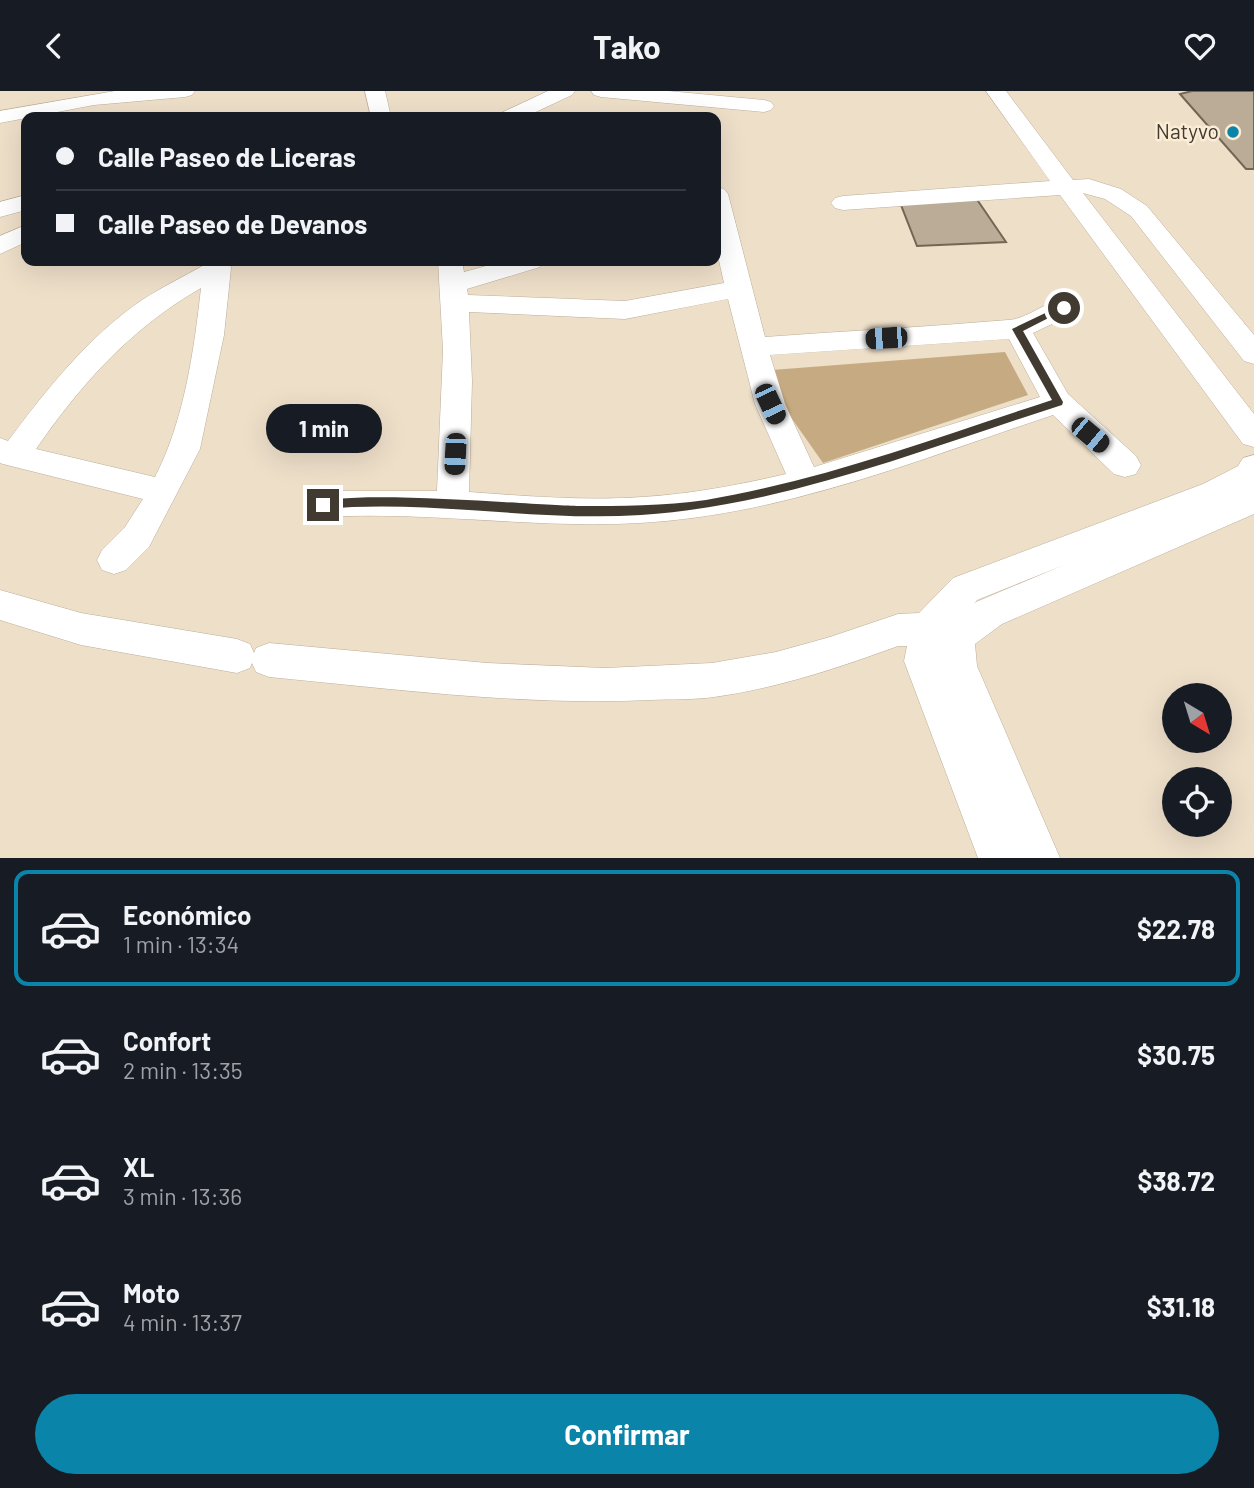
<!DOCTYPE html>
<html lang="es">
<head>
<meta charset="utf-8">
<style>
	body { margin:0; font-family:Barlow,sans-serif; background:#242831; color:#f1f3f6; height:100vh; display:flex; flex-direction:column; font-size:26px; white-space:nowrap }
	* { box-sizing:border-box; margin:0 }
	p { font-size:23px; color:#9ea1a6 }
	.icon { flex:none; width:38px; height:38px; fill:none; stroke:currentColor; stroke-width:2; stroke-linecap:round; stroke-linejoin:round }
	.map { position:relative; height:767px; overflow:hidden }
	.side { display:flex; flex-direction:column; background:#171b24; flex:1 }
	.side>* { flex:none }
	.top-card { position:absolute; left:21px; top:21px; width:700px; height:154px; border-radius:14px; box-shadow:0 7px 28px #0002; display:grid; align-content:center; height:154px; padding:0 35px; background:#171b24 }
	.needle { width:46px; rotate:142deg }
	.buttons { position:absolute; left:1162px; top:592px; display:grid; gap:14px }
	.buttons a { display:grid; place-items:center; width:70px; height:70px; border-radius:50%; background:#171b24; box-shadow:0 7px 28px #0002; font-size:35px }
	.end { position:absolute; width:32px; height:32px; margin:-16px; border:9px solid #403a31; background:#fff; box-shadow:0 0 0 4px #fff }
	.from { border-radius:50% }
	.bubble { position:absolute; height:49px; border-radius:24px; background:#171b24; box-shadow:0 7px 28px #0002; font-size:23px; font-weight:700; line-height:49px; text-align:center }
	.car { position:absolute; width:21px; height:42px; margin:-21px -10px; border-radius:9px; box-shadow:0 0 5px 2px #0007; background:linear-gradient(#222 24%,#8ab4d8 0 40%,#222 0 76%,#8ab4d8 0 86%,#222 0) }
	.top-card b { display:flex; align-items:center; gap:24px; height:66px; font-size:26px }
	.top-card b+b { border-top:2px solid #363941 }
	.top-card i { width:18px; height:18px; background:#f1f3f6 }
	ul { padding:12px 0 0; list-style:none }
	li { display:flex; align-items:center; gap:21px; height:116px; margin:0 14px 10px; padding:0 21px; border:4px solid transparent; border-radius:14px }
	li div { flex:1 }
	li b { display:block; font-size:26px }
	li em { font-style:normal; font-weight:700 }
	li.on { border-color:#0a84a9 }
	li>.icon { width:63px; height:63px; stroke-width:1.5 }
	.primary-button { display:flex; gap:14px; margin-top:auto; padding:14px 35px }
	.primary-button a { flex:1; height:80px; border-radius:42px; background:#0a84a9; color:#fff; font-size:28px; font-weight:700; line-height:80px; text-align:center }
	header { display:flex; justify-content:space-between; align-items:center; height:91px; padding:0 35px; background:#171b24; font-size:32px; font-weight:700 }
	.map>svg:first-child { display:block }
	.green { fill:#c6ab82 }
	.building { fill:#baac97; stroke:#736654; stroke-width:2 }
	.lines { fill:none; stroke-linecap:round; stroke-linejoin:round }
	.minor-casing { stroke:#bcae99; stroke-width:1 }
	.minor { fill:#fff; fill-rule:evenodd }
	.route { fill:#403a31 }
	.poi-dot { fill:#0a84a9; stroke:#fbecd6; stroke-width:2.5 }
	.labels { text-anchor:middle; stroke-width:5; stroke-linejoin:round; paint-order:stroke }
	.far-poi-label { font-size:21px; fill:#403a31; stroke:#fbecd6; text-anchor:end }
</style>
</head>
<body>
<header><svg class="icon" aria-label="back" viewBox="0 0 24 24"><path d="M15 5l-7 7 7 7"/></svg>Tako<svg class="icon" aria-label="heart" viewBox="0 0 24 24"><path d="M12 20l-8-8c-3-5 5-10 8-4 3-6 11-1 8 4z"/></svg></header>
<div class="map">
<svg width="1254" height="767" viewBox="0 0 1254 767">
	<rect width="100%" height="100%" fill="#eedfc9"/>
	<path class="green" d="M1005,261l23,43 -205,68 -40,-57 -11,-36z"/>
	<g class="building">
		<path d="M1192,0h62v78h-8l-66,-75z"/>
		<path d="M976,107l30,44 -89,4 -16,-41z"/>
	</g>
	<g class="lines">
		<defs>
			<g id="minor">
				<path d="M115,0h80l-3,4 -7,2 -91,8 -94,18v-12z"/>
				<path d="M365,0h20l6,26h-20z"/>
				<path d="M548,0h27l-3,4 -47,22h-28l4,-4z"/>
				<path d="M591,0h77l96,9 7,2 3,4 -3,4 -7,2 -163,-15 -7,-2z"/>
				<path d="M986,0h20l67,89 16,-1 32,10 26,17 107,129v29l-10,-3 -113,-145 -26,-17 -22,-6 171,221v33l-11,-3 -183,-249 -217,15 -8,-2 -4,-5 4,-5 8,-2 207,-15z"/>
				<path d="M716,96l8,2 4,5 37,143c81,-6 162,-10 243,-17 23,-1 41,-25 65,-18l4,6 -4,6 -40,19 35,61 68,62 5,9 -5,9 -11,3 -11,-3 -61,-59c-135,45 -270,100 -413,108 -106,6 -211,-12 -317,-6l-11,-4 -5,-9 5,-9 11,-4h114l6,-141 -5,-89h24l2,11 40,-11h40l-4,6 -73,22 1,6 157,6 99,-18 -8,-36zM728,208l27,105 31,70c-47,11 -95,20 -144,23 -58,4 -116,-1 -173,-5l3,-111 -3,-69 156,7zM1009,248l31,58 -226,70 -29,-63 -15,-49z"/>
				<path d="M26,104v15l-26,7v-15z"/>
				<path d="M26,134v17l-26,12v-18z"/>
				<path d="M205,170h24l2,7 -7,67 -24,114 -51,98 -23,23 -12,4 -12,-4 -5,-10 5,-10 23,-23 18,-28 -140,-35 -3,-1v-25l8,3c39,-52 80,-104 134,-141 20,-13 41,-23 62,-35zM201,197c-7,63 -17,133 -46,189l-119,-28c45,-65 95,-121 165,-161z"/>
				<path d="M1254,364v59l-252,110 -27,20 2,22 83,192h-82l-74,-197 3,-15h-9c-60,22 -120,42 -184,51 -21,3 -43,2 -64,3 -127,6 -255,-11 -381,-23l-13,-5 -4,-9 -2,5 -13,5 -156,-28 -81,-25v-30l81,23 156,26 13,5 4,9 2,-5 13,-5 218,20 118,5 107,-5 64,-11 54,-15 68,-23 21,-1 34,-35 250,-94 35,-18 5,-8zM1064,474l-88,37 -2,2 3,-4z"/>
			</g>
		</defs>
		<use href="#minor" class="minor-casing"/>
		<use href="#minor" class="minor"/>
	</g>
	<path class="route" d="M1060,215l8,2 -45,23 40,71 -1,3c-138,44 -275,100 -421,110 -106,7 -212,-16 -318,-6l-6,-4c15,-18 225,1 262,1 42,0 85,0 127,-6 118,-20 232,-63 346,-100l-40,-71z"/>
	<circle class="poi-dot" cx="1233" cy="41" r="7"/>
	<g class="labels">
		<g class="far-poi-label">
			<text x="1219" y="48">Natyvo</text>
		</g>
	</g>
</svg>
<div class="buttons">
<a><svg class="needle" viewBox="-14 -14 28 28"><path d="M0-13l5 13h-10z" fill="#e53935"/><path d="M0 13l5-13h-10z" fill="#9ea1a6"/></svg></a>
<a><svg class="icon" aria-label="locate" viewBox="0 0 24 24"><circle cx="12" cy="12" r="6"/><path d="M12 2v4M12 18v4M2 12h4M18 12h4"/></svg></a>
</div>
<i class="end from" style="left:1064px;top:217px"></i>
<i class="end" style="left:323px;top:414px"></i>
<div class="bubble" style="left:266px;top:313px;width:116px">1 min</div>
<i class="car" style="left:886px;top:247px;rotate:266deg"></i>
<i class="car" style="left:770px;top:313px;rotate:155deg"></i>
<i class="car" style="left:1090px;top:344px;rotate:130deg"></i>
<i class="car" style="left:455px;top:363px;rotate:183deg"></i>
<div class="top-card">
<b><i class="from"></i>Calle Paseo de Liceras</b>
<b><i></i>Calle Paseo de Devanos</b>
</div>
</div>
<section class="side">
<ul>
<li class="on"><svg class="icon" aria-label="car" viewBox="0 0 24 24"><path d="M5 17H2v-5l4-1 3-4h7l3 4 3 1v5h-3M9 17h6M6 11h13"/><circle cx="7" cy="17" r="2"/><circle cx="17" cy="17" r="2"/></svg><div><b>Económico</b><p>1 min · 13:34</p></div><em>$22.78</em></li>
<li><svg class="icon" aria-label="car" viewBox="0 0 24 24"><path d="M5 17H2v-5l4-1 3-4h7l3 4 3 1v5h-3M9 17h6M6 11h13"/><circle cx="7" cy="17" r="2"/><circle cx="17" cy="17" r="2"/></svg><div><b>Confort</b><p>2 min · 13:35</p></div><em>$30.75</em></li>
<li><svg class="icon" aria-label="car" viewBox="0 0 24 24"><path d="M5 17H2v-5l4-1 3-4h7l3 4 3 1v5h-3M9 17h6M6 11h13"/><circle cx="7" cy="17" r="2"/><circle cx="17" cy="17" r="2"/></svg><div><b>XL</b><p>3 min · 13:36</p></div><em>$38.72</em></li>
<li><svg class="icon" aria-label="car" viewBox="0 0 24 24"><path d="M5 17H2v-5l4-1 3-4h7l3 4 3 1v5h-3M9 17h6M6 11h13"/><circle cx="7" cy="17" r="2"/><circle cx="17" cy="17" r="2"/></svg><div><b>Moto</b><p>4 min · 13:37</p></div><em>$31.18</em></li>
</ul>
<div class="primary-button"><a>Confirmar</a></div>
</section>
</body>
</html>
